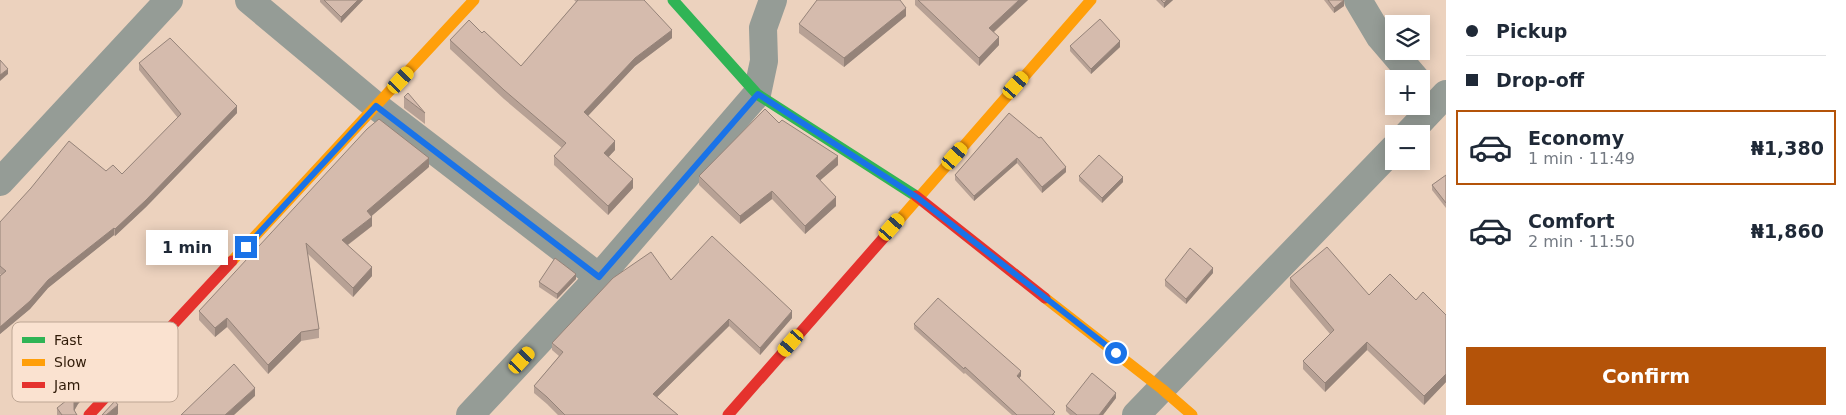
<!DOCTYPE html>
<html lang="en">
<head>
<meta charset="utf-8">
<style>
	body { margin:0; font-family:"DejaVu Sans",sans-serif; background:#f6f6f7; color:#1f2937; height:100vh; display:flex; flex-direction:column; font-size:19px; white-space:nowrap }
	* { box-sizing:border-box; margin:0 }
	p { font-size:16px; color:#747a83 }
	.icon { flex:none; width:28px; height:28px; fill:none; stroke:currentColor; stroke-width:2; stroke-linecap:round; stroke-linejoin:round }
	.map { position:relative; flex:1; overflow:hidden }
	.drawer { display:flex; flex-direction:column; background:#fff; width:400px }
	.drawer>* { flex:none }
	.banner { display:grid; align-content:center; height:110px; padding:0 20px; background:#fff }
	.tools { position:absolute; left:1385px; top:15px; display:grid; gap:10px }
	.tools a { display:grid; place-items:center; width:45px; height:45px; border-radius:0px; background:#fff; box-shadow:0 2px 12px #0003; font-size:25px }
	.end { position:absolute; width:22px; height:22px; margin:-11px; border:6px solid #1a73e8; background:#fff; box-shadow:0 0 0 2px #fff }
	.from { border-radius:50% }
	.bubble { position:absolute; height:35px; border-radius:0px; background:#fff; box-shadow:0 2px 12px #0003; font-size:16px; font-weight:700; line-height:35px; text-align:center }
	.car { position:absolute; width:15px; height:30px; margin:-15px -8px; border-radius:6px; box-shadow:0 0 4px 1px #0007; background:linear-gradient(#f5c518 24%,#345 0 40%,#f5c518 0 76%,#345 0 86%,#f5c518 0) }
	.banner b { display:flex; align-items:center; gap:18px; height:48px; font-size:19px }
	.banner b+b { border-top:1px solid #e0e1e3 }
	.banner i { width:12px; height:12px; background:#1f2937 }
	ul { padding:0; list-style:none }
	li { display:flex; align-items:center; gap:15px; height:75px; margin:0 10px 8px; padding:0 10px; border:2px solid transparent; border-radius:0px }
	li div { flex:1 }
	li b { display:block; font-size:19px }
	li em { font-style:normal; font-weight:700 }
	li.active { border-color:#b45309 }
	li>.icon { width:45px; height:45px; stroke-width:1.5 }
	.cta { display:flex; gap:10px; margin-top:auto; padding:10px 20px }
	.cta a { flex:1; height:58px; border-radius:0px; background:#b45309; color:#fff; font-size:20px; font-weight:700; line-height:58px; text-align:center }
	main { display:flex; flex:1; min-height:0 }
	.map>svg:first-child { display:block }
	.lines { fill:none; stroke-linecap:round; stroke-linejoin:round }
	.street { stroke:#959c96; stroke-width:28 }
	.fast { stroke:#30b455; stroke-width:11 }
	.slow { stroke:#ff9f0a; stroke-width:11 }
	.jam { stroke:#e5322d; stroke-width:11 }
	.wall { fill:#b7a195 }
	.shaded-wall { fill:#958379 }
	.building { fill:#d5bbad; stroke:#958379 }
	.route { stroke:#1a73e8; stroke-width:6 }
	.key { fill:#fae2d0; stroke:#bda694; stroke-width:1 }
	.key-label { font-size:14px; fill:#2f1a07 }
</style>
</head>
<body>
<main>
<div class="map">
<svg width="1446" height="415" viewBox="0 0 1446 415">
	<rect width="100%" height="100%" fill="#ecd2be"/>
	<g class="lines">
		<g class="street">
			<path d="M249,0l127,106 223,171"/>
			<path d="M1358,0l22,37 36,42"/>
			<path d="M1408,134l38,-40"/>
			<path d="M0,182l169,-182"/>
			<path d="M470,415l129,-138 158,-183 7,-33 -1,-33 10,-28"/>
			<path d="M1136,415l258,-267"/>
		</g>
		<path class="fast" d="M673,0l84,94 159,102"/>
		<g class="slow">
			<path d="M887,234l204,-234"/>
			<path d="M232,261l242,-261"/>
			<path d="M1045,298l117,91 30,26"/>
		</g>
		<g class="jam">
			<path d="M916,196l129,102"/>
			<path d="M89,415l143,-154"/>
			<path d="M728,415l159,-181"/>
		</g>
	</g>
	<g class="wall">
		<path d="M320,0h43l-22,23 -21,-21z"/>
		<path d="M574,0h70l28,38 -37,28 -47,50 27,34 -7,7 25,31 -25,27 -54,-50v-9l8,-8 -58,-49 -54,-50v-9l32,-7 39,33 55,-64z"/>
		<path d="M915,0h113l-34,32 5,13 -20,21 -64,-61z"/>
		<path d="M1156,0h17l-9,8z"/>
		<path d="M1324,0h20v6l-10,7z"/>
		<path d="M906,16l-62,51 -45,-34v-9z"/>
		<path d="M1070,46l50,1 -29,27 -21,-23z"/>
		<path d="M139,63l98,50 -91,94 -31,29 -1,-1 -66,53 -18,21 -30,25v-58l1,-1 -1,-1v-52l106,-51 16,3 56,-56 -39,-48z"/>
		<path d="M404,97l21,16v11l-21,-16z"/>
		<path d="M1009,113l57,59 -24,21 -25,-30 -43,38 -19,-21v-5z"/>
		<path d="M779,123l59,42 -18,15 16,26 -31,28 -33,-35 -32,25 -41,-39v-9z"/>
		<path d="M429,167l-58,49 1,10 -24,19 24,31 -19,21 -45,-43 11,75v9l-18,3 -33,33 -41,-47 -12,10 -16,-17v-9z"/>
		<path d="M1446,175v33l-14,-18v-5z"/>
		<path d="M1079,176l44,6 -21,21 -23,-22z"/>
		<path d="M1213,273l-27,31 -21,-18v-6z"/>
		<path d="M1290,278l79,17 47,5 30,15v67l-22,23 -57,-55 -42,42 -22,-23v-8l27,-27 -40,-47z"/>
		<path d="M576,279l-19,20 -18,-12v-5z"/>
		<path d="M671,280l121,38 -32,37 -31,-29 -72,71 21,18h-120l-11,-11 -13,-11v-7l25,-30 -7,-6v-7z"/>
		<path d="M914,324l107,52 -2,2 36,37h-43l-47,-42 -1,1 -50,-45z"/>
		<path d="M92,389l-14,15 -4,7 3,4h-20v-7z"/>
		<path d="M1116,398l-13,17h-33l-4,-4v-5z"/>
	</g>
	<g class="shaded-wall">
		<path d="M358,0h5l-22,23v-6z"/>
		<path d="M1019,0h9l-39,36v-8z"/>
		<path d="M1167,0h6l-9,8v-5z"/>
		<path d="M1344,0v6l-10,7v-5z"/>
		<path d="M906,8v8l-62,51v-9z"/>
		<path d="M672,30v8l-37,28 -51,54v-8l51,-54z"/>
		<path d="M999,37v8l-20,21v-8z"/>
		<path d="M1120,41v6l-29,27v-5z"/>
		<path d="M8,69v5l-8,7v-6z"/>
		<path d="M237,106v7l-91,94 -31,29v-7z"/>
		<path d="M615,141v9l-11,12v-9z"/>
		<path d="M838,156v9l-22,19v-8z"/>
		<path d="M429,158v9l-62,53v-9z"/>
		<path d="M1017,158v5l-43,38v-5z"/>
		<path d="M1066,167v5l-24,21v-6z"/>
		<path d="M1123,177v5l-21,21v-5z"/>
		<path d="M633,179v9l-25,27v-9z"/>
		<path d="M772,191v8l-32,25v-8z"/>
		<path d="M836,197v9l-31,28v-8z"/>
		<path d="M372,217v9l-30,23v-9z"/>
		<path d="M114,228v7l-66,53 -18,21 -30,25v-7l48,-47z"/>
		<path d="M372,267v9l-19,21v-9z"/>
		<path d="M1213,268v5l-27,31v-5z"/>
		<path d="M576,274v5l-19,20v-5z"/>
		<path d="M792,311v7l-32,37v-7z"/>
		<path d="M227,318v9l-12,10v-9z"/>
		<path d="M729,319v7l-76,75v-7z"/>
		<path d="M301,332v9l-33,33v-9z"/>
		<path d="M1367,342v8l-42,42v-9z"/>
		<path d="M1021,371v5l-4,5v-5z"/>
		<path d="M1446,374v8l-22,23v-9z"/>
		<path d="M92,380v9l-14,15 -4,7v-9l4,-7z"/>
		<path d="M255,388v8l-21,19h-9z"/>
		<path d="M1116,393v5l-13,17h-4z"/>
		<path d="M118,405v9l-1,1h-11z"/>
	</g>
	<g class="building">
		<path d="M324,0h34l-17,17z"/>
		<path d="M578,0h66l28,30 -37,28 -51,54 31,29 -11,12 29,26 -25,27 -54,-50 12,-13 -62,-53 -54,-50 19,-20 13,13 2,-2 37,35z"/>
		<path d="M817,0h83l6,8 -62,50 -45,-34z"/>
		<path d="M918,0h101l-30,28 10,9 -20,21z"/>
		<path d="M1161,0h6l-3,3z"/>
		<path d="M1328,0h16l-10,8z"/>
		<path d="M1100,19l20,22 -29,28 -21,-23z"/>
		<path d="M170,38l67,68 -91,94 -31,29 -1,-1 -66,52 -18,21 -30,26v-51l6,-5 -6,-5v-44l31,-34 38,-47 37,30 7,-6 9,9 59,-60 -42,-51z"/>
		<path d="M0,60l8,9 -8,6z"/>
		<path d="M408,93l17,20 -21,-16z"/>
		<path d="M765,109l14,14 3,-3 56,36 -22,20 20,21 -31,29 -33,-35 -32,25 -41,-40z"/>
		<path d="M1009,113l30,25 2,-1 25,30 -24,20 -25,-29 -43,38 -19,-21z"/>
		<path d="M379,119l50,39 -62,53 5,6 -30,23 30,27 -19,21 -47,-45 13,86 -18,3 -33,33 -41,-47 -12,10 -16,-17 168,-182z"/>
		<path d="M1099,155l24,22 -21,21 -23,-22z"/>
		<path d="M1446,175v28l-14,-18z"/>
		<path d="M712,236l80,75 -32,37 -31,-29 -76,75 25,21h-113l-18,-18 -13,-11 29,-34 -11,-9 61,-65 38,-26 20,28z"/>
		<path d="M1327,247l42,48 21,-21 26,26 7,-8 23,23v59l-22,22 -57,-54 -42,41 -22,-22 31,-31 -44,-52z"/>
		<path d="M1190,248l23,20 -27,31 -21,-19z"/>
		<path d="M555,258l21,16 -19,20 -18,-12z"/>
		<path d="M938,298l83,73 -4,5 38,36 -3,3h-35l-52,-48 -1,2 -50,-45z"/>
		<path d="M234,364l21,24 -30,27h-44z"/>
		<path d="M1092,373l24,20 -17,22h-22l-11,-9z"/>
		<path d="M92,380l-14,15 -4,7v8l3,5h-15l-5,-7z"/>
		<path d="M115,401l3,4 -12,10h-4z"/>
	</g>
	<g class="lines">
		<path class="route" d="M246,247l130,-141 223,171 159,-183 160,104 198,155"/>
	</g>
	<rect x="12" y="322" width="166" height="80" rx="8" class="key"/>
	<rect x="22" y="337" width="23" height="6" fill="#30b455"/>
	<rect x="22" y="359" width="23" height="7" fill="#ff9f0a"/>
	<rect x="22" y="382" width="23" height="6" fill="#e5322d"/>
	<g class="key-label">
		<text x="54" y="345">Fast</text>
		<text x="54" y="367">Slow</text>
		<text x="54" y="390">Jam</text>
	</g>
</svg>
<div class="tools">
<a><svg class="icon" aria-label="layers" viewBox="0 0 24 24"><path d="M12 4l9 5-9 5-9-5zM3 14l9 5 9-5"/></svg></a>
<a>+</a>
<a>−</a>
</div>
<i class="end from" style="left:1116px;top:353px"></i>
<i class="end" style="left:246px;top:247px"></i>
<div class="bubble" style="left:146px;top:230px;width:82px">1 min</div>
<i class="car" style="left:401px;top:80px;rotate:43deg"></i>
<i class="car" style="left:1016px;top:85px;rotate:41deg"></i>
<i class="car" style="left:955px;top:156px;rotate:41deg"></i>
<i class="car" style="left:892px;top:227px;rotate:41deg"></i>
<i class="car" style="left:791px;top:343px;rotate:221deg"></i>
<i class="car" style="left:522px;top:360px;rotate:43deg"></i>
</div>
<section class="drawer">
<div class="banner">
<b><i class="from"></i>Pickup</b>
<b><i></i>Drop-off</b>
</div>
<ul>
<li class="active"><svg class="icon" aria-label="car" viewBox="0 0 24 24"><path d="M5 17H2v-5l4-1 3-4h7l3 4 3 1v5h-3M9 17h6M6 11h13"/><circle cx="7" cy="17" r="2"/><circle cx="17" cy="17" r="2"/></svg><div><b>Economy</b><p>1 min · 11:49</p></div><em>₦1,380</em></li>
<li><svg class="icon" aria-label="car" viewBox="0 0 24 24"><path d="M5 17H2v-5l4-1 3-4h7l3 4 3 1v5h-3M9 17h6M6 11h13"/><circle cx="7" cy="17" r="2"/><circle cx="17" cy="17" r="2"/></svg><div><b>Comfort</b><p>2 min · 11:50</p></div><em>₦1,860</em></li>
</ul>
<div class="cta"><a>Confirm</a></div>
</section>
</main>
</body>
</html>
